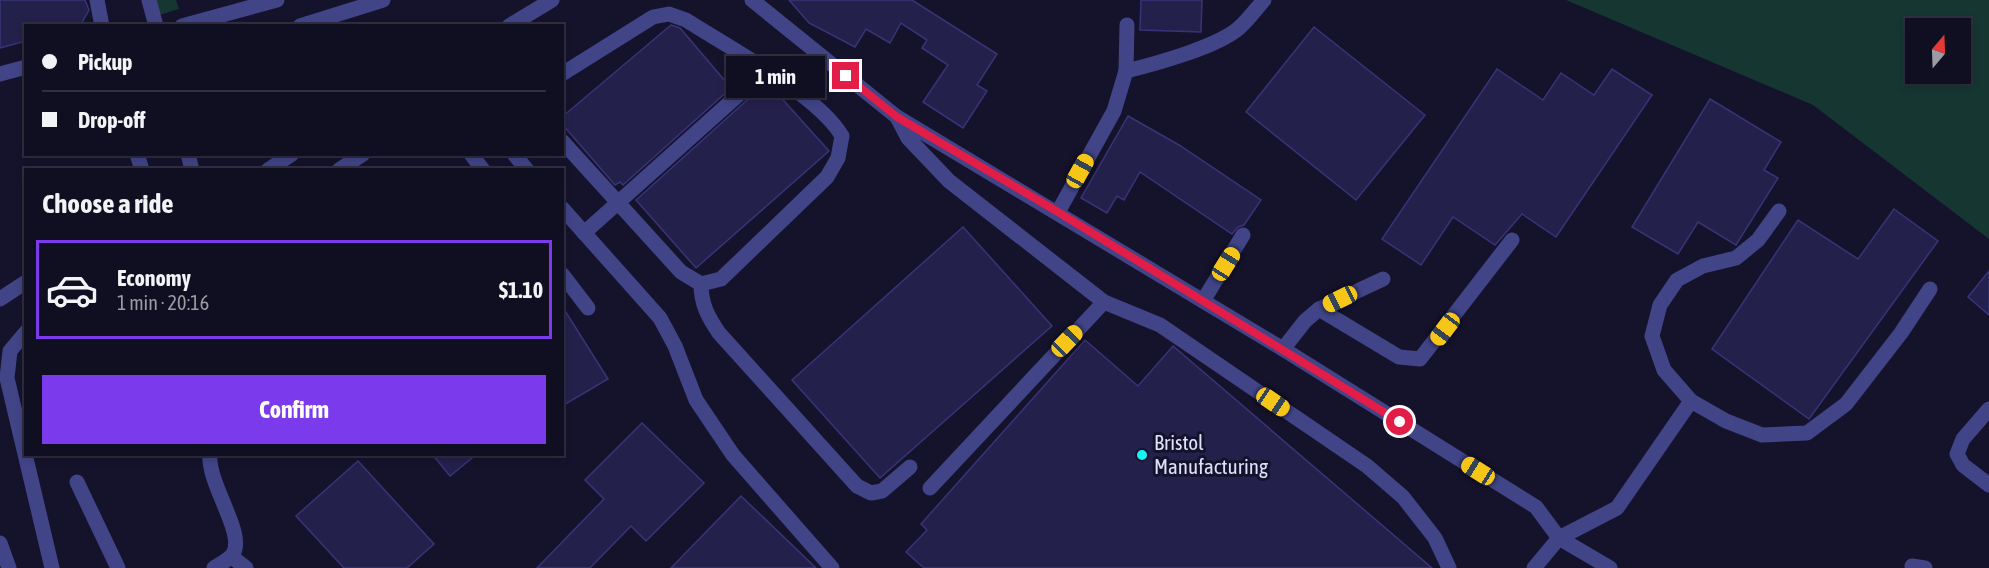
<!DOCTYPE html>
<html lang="en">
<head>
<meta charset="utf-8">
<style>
	body { margin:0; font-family:"Asap Condensed",sans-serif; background:#19172a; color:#f1f3f6; height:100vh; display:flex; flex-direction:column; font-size:22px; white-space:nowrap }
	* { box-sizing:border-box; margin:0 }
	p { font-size:20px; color:#9c9ca5 }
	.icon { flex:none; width:33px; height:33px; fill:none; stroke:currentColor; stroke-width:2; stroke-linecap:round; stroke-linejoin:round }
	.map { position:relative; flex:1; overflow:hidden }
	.drawer { position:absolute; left:24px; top:168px; width:540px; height:288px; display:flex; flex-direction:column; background:#100e21; border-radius:0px; box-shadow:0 3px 9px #0003,0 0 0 2px #302e3f }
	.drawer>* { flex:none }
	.top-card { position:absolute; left:24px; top:24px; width:540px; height:132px; border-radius:0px; box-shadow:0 3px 9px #0003,0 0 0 2px #302e3f; display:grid; align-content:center; height:132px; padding:0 18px; background:#100e21 }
	.needle { width:39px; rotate:19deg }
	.fabs { position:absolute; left:1905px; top:18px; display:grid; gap:12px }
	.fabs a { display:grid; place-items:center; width:66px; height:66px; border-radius:0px; background:#100e21; box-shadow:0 3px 9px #0003,0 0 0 2px #302e3f; font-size:30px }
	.end { position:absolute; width:27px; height:27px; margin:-14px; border:8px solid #e11d48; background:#fff; box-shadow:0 0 0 3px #fff }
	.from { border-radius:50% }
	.bubble { position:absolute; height:42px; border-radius:0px; background:#100e21; box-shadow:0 3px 9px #0003,0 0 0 2px #302e3f; font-size:20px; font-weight:700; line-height:42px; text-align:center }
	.car { position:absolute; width:18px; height:36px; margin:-18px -9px; border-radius:8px; box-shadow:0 0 4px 2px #0007; background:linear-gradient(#f5c518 24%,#345 0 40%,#f5c518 0 76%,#345 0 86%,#f5c518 0) }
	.top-card b { display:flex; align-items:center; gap:21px; height:57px; font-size:22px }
	.top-card b+b { border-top:2px solid #302e3f }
	.top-card i { width:15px; height:15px; background:#f1f3f6 }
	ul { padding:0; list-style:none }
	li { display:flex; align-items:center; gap:18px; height:99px; margin:0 12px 9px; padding:0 6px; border:3px solid transparent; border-radius:0px }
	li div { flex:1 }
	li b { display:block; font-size:22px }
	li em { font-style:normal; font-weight:700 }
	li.current { border-color:#7c3aed }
	li>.icon { width:54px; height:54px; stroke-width:1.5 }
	h2 { padding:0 18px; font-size:27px; line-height:72px }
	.primary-button { display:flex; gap:12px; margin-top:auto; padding:12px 18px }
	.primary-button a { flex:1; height:69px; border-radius:0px; background:#7c3aed; color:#fff; font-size:24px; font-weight:700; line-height:69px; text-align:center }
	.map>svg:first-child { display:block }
	.green { fill:#163631; fill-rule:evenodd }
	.building { fill:#24204c; stroke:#393377; stroke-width:1.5 }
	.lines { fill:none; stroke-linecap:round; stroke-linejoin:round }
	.minor { stroke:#414588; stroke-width:15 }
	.route { stroke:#e11d48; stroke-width:8 }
	.poi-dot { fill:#15f4f2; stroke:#15132c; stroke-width:2 }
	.labels { text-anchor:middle; stroke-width:6; stroke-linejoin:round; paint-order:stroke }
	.poi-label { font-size:21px; fill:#e0dffd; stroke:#15132c; text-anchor:start }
</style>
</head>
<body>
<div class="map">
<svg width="1989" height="568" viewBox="0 0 1989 568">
	<rect width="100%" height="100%" fill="#15132c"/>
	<g class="green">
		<path d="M155,0h21l3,9 -20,6z"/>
		<path d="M1566,0h423v239l-176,-134zM1916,28h44v46h-44z"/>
	</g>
	<g class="building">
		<path d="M0,0h85l4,10 -9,16h-54v15l-26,7z"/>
		<path d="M789,0h123l85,54 -20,31 10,6 -24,37 -40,-26 25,-37 -26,-17 5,-8 -26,-17 -11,20 -24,-14 -11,18 -46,-24z"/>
		<path d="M1141,0h61l-1,32 -61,-2z"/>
		<path d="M671,25l9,3 51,60 -108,97 -3,-3 -5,3 -53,-61v-7z"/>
		<path d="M1314,27l111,88 -69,85 -110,-88z"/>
		<path d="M1497,69l46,31 18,-27 33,22 18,-26 40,26 -96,142 -34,-23 -27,31 -42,-28 -32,48 -39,-26z"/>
		<path d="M767,82l62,69 -133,117 -60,-68z"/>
		<path d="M1710,99l71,43 -17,28 14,8 -42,67 -38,-23 -20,32 -46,-27z"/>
		<path d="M1128,116l51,29 82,55 -17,25 -6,2 -6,7 -92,-62 -16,28 -7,-4 -10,17 -26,-15z"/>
		<path d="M1894,209l44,32 -129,178 -97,-70 86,-129 60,39z"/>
		<path d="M963,227l89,99 -172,152 -88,-98z"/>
		<path d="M1989,271v44l-21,-18z"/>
		<path d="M562,306l46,73 -46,27z"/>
		<path d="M1085,340l53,46 35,-40 259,222h-508l-18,-16 21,-22 -6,-6z"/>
		<path d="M642,423l62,60 -58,58 -15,-15 -41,42h-53l67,-69 -19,-19z"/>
		<path d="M432,454h45l-27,22z"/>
		<path d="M358,461l76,83 -27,24h-63l-48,-52z"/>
		<path d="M741,496l75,72h-145z"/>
	</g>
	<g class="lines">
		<g class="minor">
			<path d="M97,0l5,26"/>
			<path d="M149,0l7,26"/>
			<path d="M752,0l145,117 386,232 253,158 23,31 51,30"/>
			<path d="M182,26l95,-26"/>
			<path d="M300,26l83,-26"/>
			<path d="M509,26l43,-26"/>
			<path d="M1126,71c29,-7 91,-24 113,-43 9,-8 17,-19 25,-28"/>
			<path d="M0,74l26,-7"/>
			<path d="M562,74l91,-57 16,-3 17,6c42,27 132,75 156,116l-4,22 -11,19 -106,102 -20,5 -20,-12 -119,-131"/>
			<path d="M897,117l11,21 41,43 155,121 -174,186"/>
			<path d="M137,154l5,16"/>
			<path d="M188,154l4,16"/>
			<path d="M471,154l12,16"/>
			<path d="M514,154l13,16"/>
			<path d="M268,170l24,-16"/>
			<path d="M339,170l24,-16"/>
			<path d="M562,208l98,110 15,28 21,54 37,55 99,113"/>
			<path d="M1058,212l56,-101 12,-40 1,-46"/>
			<path d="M584,233l181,-162"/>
			<path d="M562,274l26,34"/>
			<path d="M701,284c0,20 7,33 18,49l138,153 14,7 11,-2 28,-24"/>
			<path d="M0,299l26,-17"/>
			<path d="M1203,301l40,-66"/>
			<path d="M1104,302l56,23 207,141 36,31 32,41 14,30"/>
			<path d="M1319,309l80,48 21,2 92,-119"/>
			<path d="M26,332l-16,19 -3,27 45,190"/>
			<path d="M1283,349l22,-28 14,-12 64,-30"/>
			<path d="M1691,401l35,20 36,14 45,-2 39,-29 55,-71 29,-44"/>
			<path d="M1989,409l-26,30 -6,15 6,11 26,20"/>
			<path d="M210,454c-3,30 36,79 23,100 -4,6 -13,10 -19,14"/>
			<path d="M77,482l41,86"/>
			<path d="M0,543l9,25"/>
			<path d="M232,557l14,11"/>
			<path d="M1912,566l13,2"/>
			<path d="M1534,568l25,-30 58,-30 74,-107 -27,-31 -12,-34 8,-31 17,-25 26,-14 33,-8 22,-18 21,-29"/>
		</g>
	</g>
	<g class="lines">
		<path class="route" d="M846,76l51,41 161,95 342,210"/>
	</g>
	<circle class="poi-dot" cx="1142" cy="455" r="6"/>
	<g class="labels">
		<g class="poi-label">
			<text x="1154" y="450">Bristol<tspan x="1154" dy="24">Manufacturing</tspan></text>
		</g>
	</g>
</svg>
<div class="fabs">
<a><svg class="needle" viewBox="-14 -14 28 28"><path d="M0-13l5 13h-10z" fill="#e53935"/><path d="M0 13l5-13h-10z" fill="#9c9ca5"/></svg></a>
</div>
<i class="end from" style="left:1400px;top:422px"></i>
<i class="end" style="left:846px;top:76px"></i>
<div class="bubble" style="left:726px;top:56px;width:99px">1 min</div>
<i class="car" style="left:1080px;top:171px;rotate:29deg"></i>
<i class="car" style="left:1226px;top:264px;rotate:32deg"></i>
<i class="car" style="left:1340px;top:299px;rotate:244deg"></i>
<i class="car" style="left:1445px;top:329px;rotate:217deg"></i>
<i class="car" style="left:1067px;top:341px;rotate:44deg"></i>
<i class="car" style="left:1273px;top:402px;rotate:124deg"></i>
<i class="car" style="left:1478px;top:471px;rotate:302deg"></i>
<div class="top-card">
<b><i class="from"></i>Pickup</b>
<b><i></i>Drop-off</b>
</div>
<section class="drawer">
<h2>Choose a ride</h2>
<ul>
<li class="current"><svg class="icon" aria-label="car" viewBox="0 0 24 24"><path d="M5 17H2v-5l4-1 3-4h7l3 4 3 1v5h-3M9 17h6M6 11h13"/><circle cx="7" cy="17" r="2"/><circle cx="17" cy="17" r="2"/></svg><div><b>Economy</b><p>1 min · 20:16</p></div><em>$1.10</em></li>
</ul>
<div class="primary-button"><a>Confirm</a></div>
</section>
</div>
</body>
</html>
